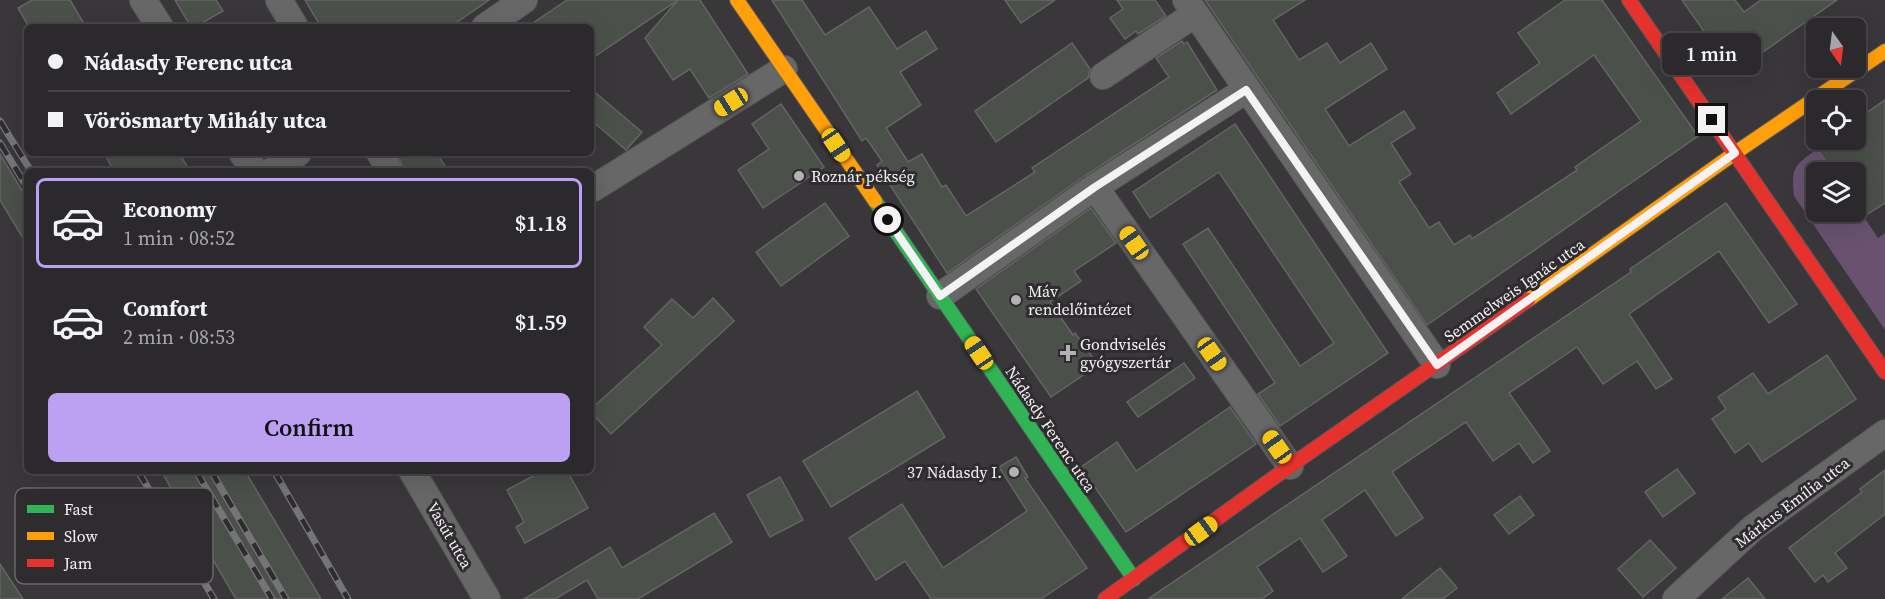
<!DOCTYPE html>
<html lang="en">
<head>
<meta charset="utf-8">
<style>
	body { margin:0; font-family:"Source Serif 4",serif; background:#373538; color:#f1f3f6; height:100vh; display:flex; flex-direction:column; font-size:22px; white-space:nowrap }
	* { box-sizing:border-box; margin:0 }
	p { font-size:20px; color:#a6a6a9 }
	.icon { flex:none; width:33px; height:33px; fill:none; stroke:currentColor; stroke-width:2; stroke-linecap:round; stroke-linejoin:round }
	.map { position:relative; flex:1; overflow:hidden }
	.side { position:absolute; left:24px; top:168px; width:570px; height:306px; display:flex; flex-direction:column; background:#2b292c; border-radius:9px; box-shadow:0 6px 24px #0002,0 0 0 2px #474548 }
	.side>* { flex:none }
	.hud { position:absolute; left:24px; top:24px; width:570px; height:132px; border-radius:9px; box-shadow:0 6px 24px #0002,0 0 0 2px #474548; display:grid; align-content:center; height:132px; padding:0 24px; background:#2b292c }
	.needle { width:39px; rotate:166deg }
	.buttons { position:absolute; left:1806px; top:18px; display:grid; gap:12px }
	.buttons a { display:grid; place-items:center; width:60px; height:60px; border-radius:9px; background:#2b292c; box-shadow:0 6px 24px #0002,0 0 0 2px #474548; font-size:30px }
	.end { position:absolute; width:27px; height:27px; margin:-14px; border:8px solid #f4f2f5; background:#111; box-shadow:0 0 0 3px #111 }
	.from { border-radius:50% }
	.bubble { position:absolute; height:42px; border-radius:9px; background:#2b292c; box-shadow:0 6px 24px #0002,0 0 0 2px #474548; font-size:20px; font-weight:600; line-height:42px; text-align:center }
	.car { position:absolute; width:18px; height:36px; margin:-18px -9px; border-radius:8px; box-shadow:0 0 4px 2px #0007; background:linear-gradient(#f5c518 24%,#345 0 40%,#f5c518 0 76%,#345 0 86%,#f5c518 0) }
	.hud b { display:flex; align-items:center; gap:21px; height:57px; font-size:22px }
	.hud b+b { border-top:2px solid #474548 }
	.hud i { width:15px; height:15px; background:#f1f3f6 }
	ul { padding:10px 0 0; list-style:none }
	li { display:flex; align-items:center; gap:18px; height:90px; margin:0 12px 9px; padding:0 12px; border:3px solid transparent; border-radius:9px }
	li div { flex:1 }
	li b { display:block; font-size:22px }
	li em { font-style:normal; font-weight:600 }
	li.on { border-color:#bca0f2 }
	li>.icon { width:54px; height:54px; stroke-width:1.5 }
	.action { display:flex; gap:12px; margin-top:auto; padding:12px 24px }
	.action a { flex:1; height:69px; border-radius:9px; background:#bca0f2; color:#111; font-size:24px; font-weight:600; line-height:69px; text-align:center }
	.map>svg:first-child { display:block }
	.green { fill:#695270 }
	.building { fill:#4b504b; stroke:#646464; stroke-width:1.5 }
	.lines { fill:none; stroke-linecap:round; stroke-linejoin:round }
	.street-casing { stroke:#575658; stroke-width:28 }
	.fast-casing { stroke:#575658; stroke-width:16 }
	.slow-casing { stroke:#575658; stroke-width:16 }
	.jam-casing { stroke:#575658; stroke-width:16 }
	.street { stroke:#686768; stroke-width:26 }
	.fast { stroke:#30b455; stroke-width:14 }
	.slow { stroke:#ff9f0a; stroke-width:14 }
	.jam { stroke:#e5322d; stroke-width:14 }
	.rail-casing { stroke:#757476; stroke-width:7 }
	.rail { stroke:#2f2c30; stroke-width:4.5; stroke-dasharray:14; stroke-linecap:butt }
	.route { stroke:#f4f2f5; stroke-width:8 }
	.poi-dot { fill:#b3b1b4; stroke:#2f2c30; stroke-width:2 }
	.labels { text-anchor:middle; stroke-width:6; stroke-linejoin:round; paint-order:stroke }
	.poi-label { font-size:16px; fill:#f4f2f5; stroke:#2f2c30; text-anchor:start }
	.street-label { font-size:16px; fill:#f4f2f5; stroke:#2f2c30 }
	.key { fill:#2f2c30; stroke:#6a676b; stroke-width:1.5 }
	.key-label { font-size:16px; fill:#f4f2f5 }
</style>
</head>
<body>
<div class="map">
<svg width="1885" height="599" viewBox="0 0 1885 599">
	<rect width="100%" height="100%" fill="#39373a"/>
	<path class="green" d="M1817,149l16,23h-17v40h40v-7l22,33 7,-5v97l-91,-134c-3,-29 0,-30 23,-47z"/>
	<g class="building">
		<path d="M32,0h38l16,27h-57l-11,-19z"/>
		<path d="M175,0h41l7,11 -28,16h-4z"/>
		<path d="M305,0h184l-39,27h-129z"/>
		<path d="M567,0h111l-87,59v-32h-64z"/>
		<path d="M678,0h22l48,74 -39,24 -19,-29 -17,11 -28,-42z"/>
		<path d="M772,0h30l23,35 44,-28 28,42 29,-18 11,18 -37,23 21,33 -35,23 22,34 14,-8 20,33 4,-2 20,31 69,-44 -3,-4 137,-91 -13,-19 26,-17 2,3 3,-2 30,48 -131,85 -139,98 -70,-108 5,-4 -16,-23 -4,3z"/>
		<path d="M1005,0h50l-34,23z"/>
		<path d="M1117,0h38l11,16 -28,18 -2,-3 -11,8 -15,-21 13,-9z"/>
		<path d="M1205,0h100l-32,20 26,40 28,-17 13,20 31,-20 16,26 -62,40 24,37 55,-35 11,17 -24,15 20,31 -12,8 30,46 10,-6 15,23 16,-10 2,4 66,-43 39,-26 -2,-3 66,-46 -47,-66 -83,59 -14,-21 43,-30 -22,-30 47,-33h37l96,136 -271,189z"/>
		<path d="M1682,0h53l9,12 17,-12h76l-104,73z"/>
		<path d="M1072,43l18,26 -2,9 -92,64 -21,-31z"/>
		<path d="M591,89l51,43 -16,18 -35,-30z"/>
		<path d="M1885,100v103l-22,14 -7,-12v-33h-23l-17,-25 10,-7h30v-20z"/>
		<path d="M781,104l43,63 -61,41 -25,-38 31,-21 -17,-25z"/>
		<path d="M1235,124l153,229 -108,73 -22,-32 17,-11 -92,-139 25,-16 92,138 34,-23 -115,-171 -69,46 -17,-26z"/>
		<path d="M104,153h75l11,18h-76z"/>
		<path d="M397,153h40l11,18h-43z"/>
		<path d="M0,154l27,45v46l-27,-45z"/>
		<path d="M825,203l24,33 -68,50 -25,-34z"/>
		<path d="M1726,203l71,101 -28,19 -50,-72 -90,63 43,65 -16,10 -19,-28 -34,23 -26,-37 -68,46 41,58 -17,12 -14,-20 -26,18 -27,-39 -74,50 31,46 -27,18 -31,-46 -43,30 25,36 -24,16 -23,-34 -43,29 16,24 -11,8h-114l483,-327 -1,-3z"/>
		<path d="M1091,208l25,35 -42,28 7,10 -31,21 23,33 2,-2 23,32 -47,32 -75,-108z"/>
		<path d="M713,298l21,23 -123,113 -20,-22v-3l71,-64 -18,-18 28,-28 21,19z"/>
		<path d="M1827,355l29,44 -94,63 -13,-19 -14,10 -23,-34 14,-10 -8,-12 35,-24 15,21z"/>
		<path d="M1184,363l11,15 -57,39 -11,-15z"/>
		<path d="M917,391l28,46 -114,70 -28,-46z"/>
		<path d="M1230,407l26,37 -130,88 -45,-65 36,-25 19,29z"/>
		<path d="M1016,457l12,20 -3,1 62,90 -46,31h-110l-26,-38 -29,19 -27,-42 53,-34 41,64 84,-57 -28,-44z"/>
		<path d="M1677,469l18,24 -32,24 -18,-25z"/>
		<path d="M1885,470v44l-50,39 12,15 -19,14 -5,-7 -8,7 -26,-34 73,-56 -2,-3z"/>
		<path d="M161,471h84l76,128h-85z"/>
		<path d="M542,471h25l21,37 -63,35 -9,-16 8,-5 -17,-32z"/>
		<path d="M780,477l23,43 -33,17 -23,-42z"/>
		<path d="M1520,496l14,19 -25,19 -15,-19z"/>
		<path d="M714,513l18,29 -94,57h-40l-11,-19 -32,19h-31l86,-52 12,21z"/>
		<path d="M1650,540l26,28 -33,29 -25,-28z"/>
		<path d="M0,564l23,35h-23z"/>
		<path d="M1440,568l17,20 -14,11h-41z"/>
		<path d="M1748,578l17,21h-43z"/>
	</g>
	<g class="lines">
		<defs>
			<g id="street">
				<path d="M143,0l17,27"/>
				<path d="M279,0l16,27"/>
				<path d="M1186,0l251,365"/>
				<path d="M485,27l39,-27"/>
				<path d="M1103,76l92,-62"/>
				<path d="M242,153l13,18"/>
				<path d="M380,153l10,18"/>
				<path d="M272,171l26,-18"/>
				<path d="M1095,187l195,279"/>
				<path d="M592,189l192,-120"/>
				<path d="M940,296l155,-109 151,-97"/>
				<path d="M412,471l75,128"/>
				<path d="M1676,599l77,-71 132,-95"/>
			</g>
			<path id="fast" d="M875,201l259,378"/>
			<g id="slow">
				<path d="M737,0l138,201"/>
				<path d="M1528,300l207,-147 150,-102"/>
			</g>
			<g id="jam">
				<path d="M1629,0l256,372"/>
				<path d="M1105,599l185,-133 238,-166"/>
			</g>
		</defs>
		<use href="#street" class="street-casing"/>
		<use href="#fast" class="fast-casing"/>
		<use href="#slow" class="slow-casing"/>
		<use href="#jam" class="jam-casing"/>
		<use href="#street" class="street"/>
		<use href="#fast" class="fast"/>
		<use href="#slow" class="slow"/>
		<use href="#jam" class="jam"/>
		<defs>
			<g id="rail">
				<path d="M0,121l31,50"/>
				<path d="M0,143l27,44"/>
				<path d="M138,471l76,128"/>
				<path d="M196,471l76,128"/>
				<path d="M211,471l75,128"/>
				<path d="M274,471l74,128"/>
			</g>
		</defs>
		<use href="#rail" class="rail-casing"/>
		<use href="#rail" class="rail"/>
	</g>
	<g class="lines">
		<path class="route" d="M888,220l52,76 155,-109 151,-97 191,275 298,-212 -23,-33"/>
	</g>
	<g class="poi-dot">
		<circle cx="799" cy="176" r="6"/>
		<circle cx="1016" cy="300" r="6"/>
		<path d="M1065 344h6v6h6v6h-6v6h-6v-6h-6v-6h6z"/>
		<circle cx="1014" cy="472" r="6"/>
	</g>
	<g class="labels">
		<g class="poi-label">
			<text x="811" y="182">Roznár pékség</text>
			<text x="1028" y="297">Máv<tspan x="1028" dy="18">rendelőintézet</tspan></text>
			<text x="1080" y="350">Gondviselés<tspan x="1080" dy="18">gyógyszertár</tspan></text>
			<text x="1002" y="478" text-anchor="end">37 Nádasdy I.</text>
		</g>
		<g class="street-label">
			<text transform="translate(1514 290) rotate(-35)" y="6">Semmelweis Ignác utca</text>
			<text transform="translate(1051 429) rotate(56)" y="6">Nádasdy Ferenc utca</text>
			<text transform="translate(1792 502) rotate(-37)" y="6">Márkus Emília utca</text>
			<text transform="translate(450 535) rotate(60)" y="6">Vasút utca</text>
		</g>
	</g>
	<rect x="15" y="488" width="198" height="96" rx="9" class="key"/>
	<rect x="27" y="505" width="27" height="8" fill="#30b455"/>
	<rect x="27" y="532" width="27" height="8" fill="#ff9f0a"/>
	<rect x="27" y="559" width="27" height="8" fill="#e5322d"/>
	<g class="key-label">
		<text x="64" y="515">Fast</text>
		<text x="64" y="542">Slow</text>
		<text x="64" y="569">Jam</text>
	</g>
</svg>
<div class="buttons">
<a><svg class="needle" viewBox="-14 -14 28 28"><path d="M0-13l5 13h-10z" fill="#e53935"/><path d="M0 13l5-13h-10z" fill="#a6a6a9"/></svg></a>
<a><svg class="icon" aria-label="locate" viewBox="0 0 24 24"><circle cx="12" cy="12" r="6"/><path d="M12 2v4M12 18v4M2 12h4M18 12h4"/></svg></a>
<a><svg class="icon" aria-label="layers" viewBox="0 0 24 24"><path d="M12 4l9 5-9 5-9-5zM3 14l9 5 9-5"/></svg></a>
</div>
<i class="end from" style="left:888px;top:220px"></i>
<i class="end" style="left:1712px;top:120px"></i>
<div class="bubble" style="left:1662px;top:33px;width:99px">1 min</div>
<i class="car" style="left:731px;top:102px;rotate:238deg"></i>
<i class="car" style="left:836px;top:145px;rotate:146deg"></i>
<i class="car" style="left:1134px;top:243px;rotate:325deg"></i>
<i class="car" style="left:979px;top:353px;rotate:326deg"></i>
<i class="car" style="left:1212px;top:354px;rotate:145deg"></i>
<i class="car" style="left:1277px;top:447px;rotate:325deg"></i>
<i class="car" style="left:1201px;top:531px;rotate:54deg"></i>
<div class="hud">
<b><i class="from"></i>Nádasdy Ferenc utca</b>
<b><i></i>Vörösmarty Mihály utca</b>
</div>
<section class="side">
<ul>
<li class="on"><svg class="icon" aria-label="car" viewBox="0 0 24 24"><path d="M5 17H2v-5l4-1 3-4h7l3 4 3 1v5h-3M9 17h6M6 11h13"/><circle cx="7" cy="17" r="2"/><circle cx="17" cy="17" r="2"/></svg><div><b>Economy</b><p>1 min · 08:52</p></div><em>$1.18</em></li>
<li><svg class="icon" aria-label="car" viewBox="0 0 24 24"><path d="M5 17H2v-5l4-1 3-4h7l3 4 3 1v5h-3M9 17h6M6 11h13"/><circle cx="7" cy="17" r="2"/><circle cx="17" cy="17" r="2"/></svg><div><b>Comfort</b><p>2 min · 08:53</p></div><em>$1.59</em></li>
</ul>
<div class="action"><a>Confirm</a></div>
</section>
</div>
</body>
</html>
